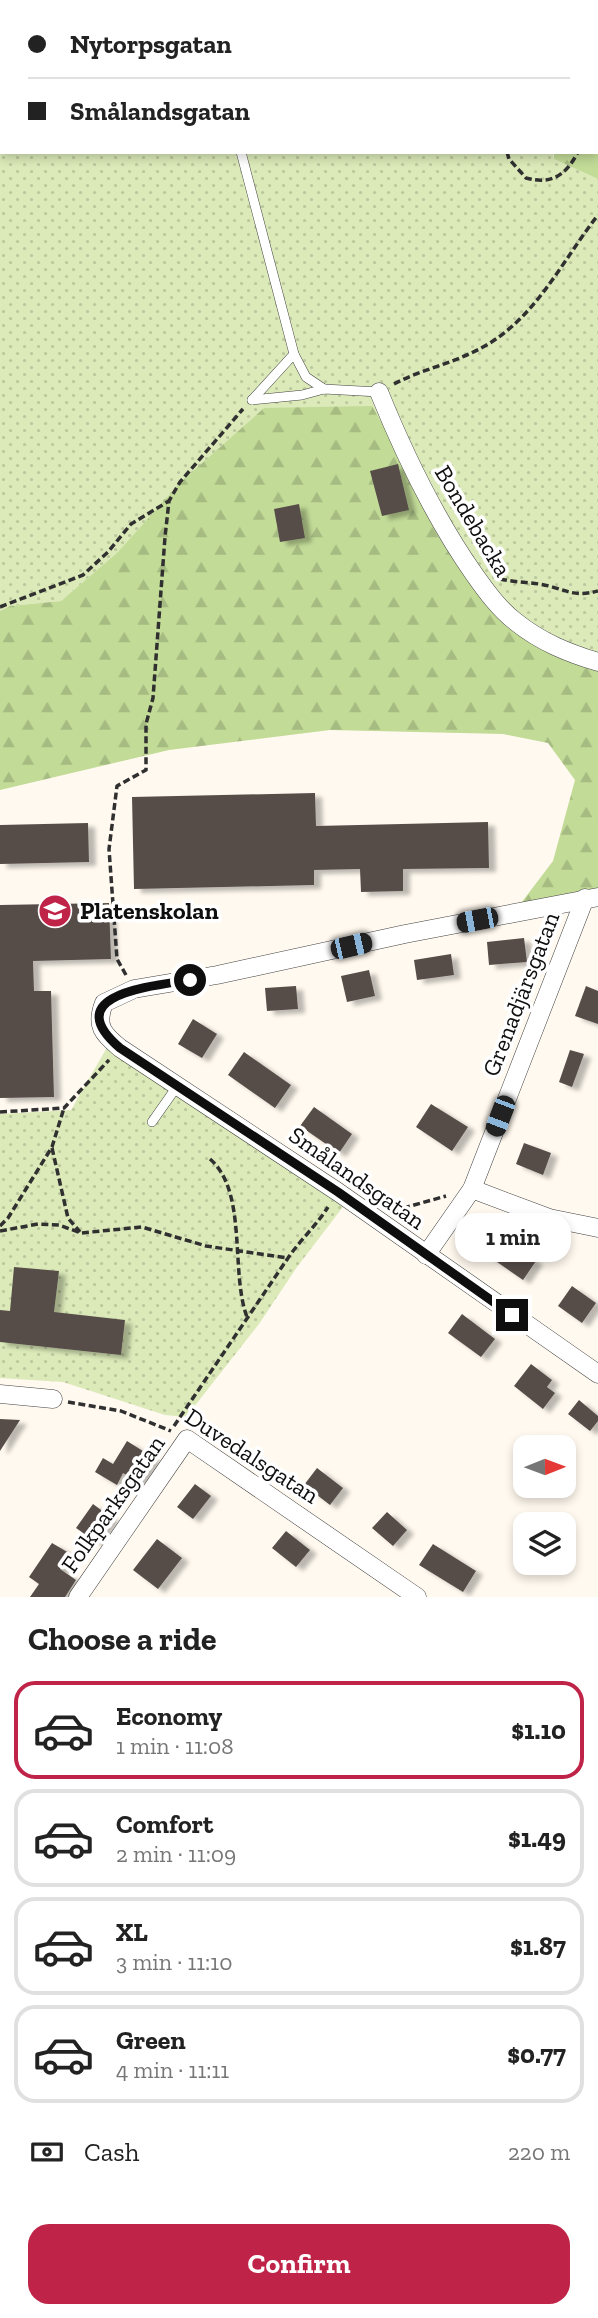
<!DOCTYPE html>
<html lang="en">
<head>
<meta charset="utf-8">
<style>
	body { margin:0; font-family:"Zilla Slab",serif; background:#f6f6f6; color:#222; height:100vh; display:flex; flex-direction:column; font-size:26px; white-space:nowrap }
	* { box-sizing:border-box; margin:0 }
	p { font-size:23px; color:#767676 }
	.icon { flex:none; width:38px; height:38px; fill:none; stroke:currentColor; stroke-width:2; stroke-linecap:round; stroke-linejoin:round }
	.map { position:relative; height:1597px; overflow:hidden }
	.panel { display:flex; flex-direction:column; background:#fff; flex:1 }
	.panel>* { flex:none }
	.banner { position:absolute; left:0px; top:0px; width:598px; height:154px; box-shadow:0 4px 10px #0003; display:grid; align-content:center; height:154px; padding:0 28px; background:#fff }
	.needle { width:46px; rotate:89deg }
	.buttons { position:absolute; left:513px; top:1435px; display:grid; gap:14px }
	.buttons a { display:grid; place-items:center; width:63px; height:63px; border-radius:14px; background:#fff; box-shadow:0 4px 10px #0003; font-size:35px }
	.end { position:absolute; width:32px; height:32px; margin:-16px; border:9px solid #0e0e0e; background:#fff; box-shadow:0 0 0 4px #fff }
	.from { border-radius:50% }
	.bubble { position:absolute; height:49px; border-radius:21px; background:#fff; box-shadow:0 4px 10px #0003; font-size:23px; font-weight:800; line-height:49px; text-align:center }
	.car { position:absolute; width:21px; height:42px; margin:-21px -10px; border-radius:9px; box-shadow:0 0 5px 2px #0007; background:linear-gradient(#222 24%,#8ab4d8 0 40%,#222 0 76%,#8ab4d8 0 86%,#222 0) }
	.banner b { display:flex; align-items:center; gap:24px; height:66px; font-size:26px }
	.banner b+b { border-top:2px solid #e0e0e0 }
	.banner i { width:18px; height:18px; background:#222 }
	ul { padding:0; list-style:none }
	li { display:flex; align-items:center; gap:21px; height:98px; margin:0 14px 10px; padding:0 14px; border:4px solid #e0e0e0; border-radius:21px }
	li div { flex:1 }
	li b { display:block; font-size:26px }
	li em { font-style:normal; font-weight:800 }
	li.active { border-color:#bf2448 }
	li>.icon { width:63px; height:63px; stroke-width:1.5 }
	h2 { padding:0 28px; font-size:32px; line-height:84px }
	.pay { display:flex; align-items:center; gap:18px; height:77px; padding:0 28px; font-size:26px }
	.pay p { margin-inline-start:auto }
	.button { display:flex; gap:14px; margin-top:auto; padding:14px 28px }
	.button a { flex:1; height:80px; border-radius:21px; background:#bf2448; color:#fff; font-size:28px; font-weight:800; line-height:80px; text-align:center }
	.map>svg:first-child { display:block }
	.grass { fill:url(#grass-dots) }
	.forest { fill:url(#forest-firs) }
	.building { fill:#574d4a; filter:url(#shadow) }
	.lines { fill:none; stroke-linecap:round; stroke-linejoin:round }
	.lane-casing { stroke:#414141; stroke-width:10 }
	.street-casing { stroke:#414141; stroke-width:19 }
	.path { stroke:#303030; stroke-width:3.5; stroke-dasharray:7 3.5; stroke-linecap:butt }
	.lane { stroke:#fff; stroke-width:9 }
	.street { stroke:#fff; stroke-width:18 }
	.route { stroke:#0e0e0e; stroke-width:9 }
	.labels { text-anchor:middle; stroke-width:7; stroke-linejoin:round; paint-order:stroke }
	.street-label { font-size:24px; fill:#0e0e0e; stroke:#fff }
	.poi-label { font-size:24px; font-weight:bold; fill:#0e0e0e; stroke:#fff; text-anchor:start }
</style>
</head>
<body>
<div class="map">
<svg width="598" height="1597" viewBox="0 0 598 1597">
	<defs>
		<pattern id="grass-dots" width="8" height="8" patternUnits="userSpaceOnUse" patternTransform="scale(1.75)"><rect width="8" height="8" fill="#dbeab8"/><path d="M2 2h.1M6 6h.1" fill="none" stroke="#bbc89d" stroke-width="1.8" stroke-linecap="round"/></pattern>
		<pattern id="forest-firs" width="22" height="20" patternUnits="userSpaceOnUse" patternTransform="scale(1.75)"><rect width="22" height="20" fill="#c2db97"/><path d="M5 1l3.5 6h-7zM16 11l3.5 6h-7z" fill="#a6bb81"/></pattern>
		<filter id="shadow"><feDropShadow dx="7" dy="4" stdDeviation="2" flood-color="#0004"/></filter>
	</defs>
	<rect width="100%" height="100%" fill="#fff9ef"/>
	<g class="grass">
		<path d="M0,0h535l1,2h-534v150h551l1,7 44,20v474l-479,-102 -58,50 -51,5 -10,5z"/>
		<path d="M109,1044l240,155 -52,68 -38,57 -73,93 -21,-2 -102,-33 -63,-4v-264l71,-4z"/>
	</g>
	<g class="forest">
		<path d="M535,0h63v179l-44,-20v-7h43v-150z"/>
		<path d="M372,406l95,168 61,58 70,21v249l-83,9 38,-50 22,-81 -27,-37 -45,-9 -173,-4 -161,20 -169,40v-179l10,-5 51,-5 58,-50 61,-68 84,-75z"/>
	</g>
	<g class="building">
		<path d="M398,464l11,46 -27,6 -12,-45z"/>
		<path d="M299,504l6,34 -25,4 -6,-33z"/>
		<path d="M315,793l1,33 172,-4 1,46 -86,1v22l-42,1 -1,-23 -46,1v15l-180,4 -2,-92z"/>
		<path d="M88,823l1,39 -89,2v-39z"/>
		<path d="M109,903l2,56 -78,2 1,30h17l3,106 -54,1v-193z"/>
		<path d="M524,938l3,24 -38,3 -2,-23z"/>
		<path d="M451,954l3,21 -37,5 -3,-20z"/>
		<path d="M369,970l6,26 -28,6 -6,-26z"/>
		<path d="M296,986l2,23 -31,2 -2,-23z"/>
		<path d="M586,986l12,5v33l-23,-8z"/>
		<path d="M193,1019l24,15 -15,24 -24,-14z"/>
		<path d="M570,1050l14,4 -12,33 -13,-5z"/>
		<path d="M244,1052l47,33 -16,23 -47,-33z"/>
		<path d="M431,1104l37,23 -16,24 -36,-24z"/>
		<path d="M314,1107l38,27 -13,19 -39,-27z"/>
		<path d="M524,1143l27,10 -8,22 -27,-11z"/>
		<path d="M487,1227l49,34 -13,19 -49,-34z"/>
		<path d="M14,1267l45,4 -5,41 71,8 -4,35 -121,-13v-32l10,1z"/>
		<path d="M572,1286l24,17 -14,20 -24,-17z"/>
		<path d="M462,1314l33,25 -14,18 -33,-24z"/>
		<path d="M531,1364l21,16 -5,7 8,6 -12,16 -29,-23z"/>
		<path d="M579,1400l19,16v5l-8,10 -22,-17z"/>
		<path d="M0,1419l20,1 -20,31z"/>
		<path d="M127,1441l27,17 -15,24 -16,-9 -6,12 -22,-13 8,-14 10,6z"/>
		<path d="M317,1468l26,20 -13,17 -26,-20z"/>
		<path d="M195,1484l16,12 -18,23 -16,-12z"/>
		<path d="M93,1504l19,14 -16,24 -20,-14z"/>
		<path d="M387,1512l20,18 -14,16 -21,-18z"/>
		<path d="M286,1531l24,19 -14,17 -24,-19z"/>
		<path d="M157,1539l25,19 -24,31 -25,-19z"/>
		<path d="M52,1543l17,10 -9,16 16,11 -11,17h-35l9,-13 -10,-7z"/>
		<path d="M433,1544l43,27 -13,21 -44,-27z"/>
	</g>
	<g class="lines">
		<defs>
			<g id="lane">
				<path d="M132,0l3,2"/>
				<path d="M192,0l2,2"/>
				<path d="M78,2l2,-2"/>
				<path d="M0,109l2,-2"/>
				<path d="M241,152l53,202 12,23 18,12"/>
				<path d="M252,400l50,-5 22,-6 55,3"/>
				<path d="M252,400l42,-46"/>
				<path d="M152,1122l26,-37"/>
			</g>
			<g id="street">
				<path d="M379,392c26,64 55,125 95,182 12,17 25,35 42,48 25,20 52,31 82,40"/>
				<path d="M598,897l-193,37 -188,41 -83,14 -30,14c-9,23 -1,31 16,45l218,144 260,182"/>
				<path d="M472,1189l77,29 49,10"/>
				<path d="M426,1255l46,-66 113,-291"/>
				<path d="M0,1394l53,5"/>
				<path d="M78,1597l109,-158 230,158"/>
			</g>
		</defs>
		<use href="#lane" class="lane-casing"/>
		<use href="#street" class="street-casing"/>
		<g class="path">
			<path d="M239,2l1,-2"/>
			<path d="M456,2v-2"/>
			<path d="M597,129l1,-1"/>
			<path d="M507,152l2,7 17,19c26,7 40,-3 52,-26"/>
			<path d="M394,384c28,-15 61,-21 89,-37 53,-29 79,-86 115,-132"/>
			<path d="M500,579c13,3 26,3 39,5 26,4 31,14 59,7"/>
			<path d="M0,607l83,-32 25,-23 23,-28 38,-23"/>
			<path d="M126,975l-9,-16 -8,-110 8,-63 29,-16v-46l7,-26 12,-161 4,-36 11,-19 63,-73"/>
			<path d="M0,1112l64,-4 45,-48"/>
			<path d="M52,1148l16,70 12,14"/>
			<path d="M210,1159c38,33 20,113 37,158"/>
			<path d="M393,1211l53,-15"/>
			<path d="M0,1226l8,-8 44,-71 12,-39"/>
			<path d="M0,1231l38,-7 21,1 22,8 61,-6 64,19 82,12"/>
			<path d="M68,1402l53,9 50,20"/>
			<path d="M174,1426l114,-168c13,-19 28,-32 40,-51"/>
		</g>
		<use href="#lane" class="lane"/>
		<use href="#street" class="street"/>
	</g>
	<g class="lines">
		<path class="route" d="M190,980c-37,6 -133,14 -70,68l218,144 174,123"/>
	</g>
	<defs>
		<symbol id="school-disc" viewBox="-11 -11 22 22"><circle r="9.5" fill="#bf2448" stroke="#fff"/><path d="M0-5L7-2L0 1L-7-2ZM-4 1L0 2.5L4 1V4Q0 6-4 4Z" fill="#fff"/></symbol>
	</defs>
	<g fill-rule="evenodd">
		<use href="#school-disc" x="36" y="892" width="38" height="38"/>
	</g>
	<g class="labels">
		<g class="street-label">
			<text transform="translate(473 521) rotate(59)" y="8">Bondebacka</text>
			<text transform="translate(521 994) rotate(-69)" y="8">Grenadjärsgatan</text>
			<text transform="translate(357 1178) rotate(35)" y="8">Smålandsgatan</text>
			<text transform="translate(252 1456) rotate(33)" y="8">Duvedalsgatan</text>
			<text transform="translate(113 1504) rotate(-55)" y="8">Folkparksgatan</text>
		</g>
		<g class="poi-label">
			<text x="80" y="919">Platenskolan</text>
		</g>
	</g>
</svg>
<div class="buttons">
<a><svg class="needle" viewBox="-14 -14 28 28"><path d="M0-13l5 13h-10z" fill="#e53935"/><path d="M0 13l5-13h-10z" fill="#767676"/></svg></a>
<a><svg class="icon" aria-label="layers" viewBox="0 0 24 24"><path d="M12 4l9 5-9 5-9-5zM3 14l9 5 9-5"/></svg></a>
</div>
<i class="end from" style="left:190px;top:980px"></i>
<i class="end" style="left:512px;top:1315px"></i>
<div class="bubble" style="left:455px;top:1213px;width:116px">1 min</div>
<i class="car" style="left:477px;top:920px;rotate:259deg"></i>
<i class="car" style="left:351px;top:946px;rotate:77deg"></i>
<i class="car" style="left:500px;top:1116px;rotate:201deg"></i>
<div class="banner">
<b><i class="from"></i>Nytorpsgatan</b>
<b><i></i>Smålandsgatan</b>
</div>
</div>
<section class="panel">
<h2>Choose a ride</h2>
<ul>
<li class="active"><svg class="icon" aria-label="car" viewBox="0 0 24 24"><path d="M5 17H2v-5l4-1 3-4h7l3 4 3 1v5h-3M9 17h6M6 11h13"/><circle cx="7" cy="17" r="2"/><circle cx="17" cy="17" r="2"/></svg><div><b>Economy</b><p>1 min · 11:08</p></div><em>$1.10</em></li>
<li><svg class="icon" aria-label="car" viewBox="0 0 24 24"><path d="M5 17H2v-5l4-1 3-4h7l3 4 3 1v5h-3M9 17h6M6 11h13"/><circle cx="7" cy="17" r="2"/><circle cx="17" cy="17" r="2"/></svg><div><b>Comfort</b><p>2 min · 11:09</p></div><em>$1.49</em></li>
<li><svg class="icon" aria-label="car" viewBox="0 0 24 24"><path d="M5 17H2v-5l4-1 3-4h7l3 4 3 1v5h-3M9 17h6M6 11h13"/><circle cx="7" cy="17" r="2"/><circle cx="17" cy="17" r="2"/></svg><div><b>XL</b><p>3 min · 11:10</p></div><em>$1.87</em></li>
<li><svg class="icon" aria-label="car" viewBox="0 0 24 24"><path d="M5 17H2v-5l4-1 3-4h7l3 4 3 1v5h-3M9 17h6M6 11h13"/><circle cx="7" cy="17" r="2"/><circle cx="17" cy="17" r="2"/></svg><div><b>Green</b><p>4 min · 11:11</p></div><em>$0.77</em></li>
</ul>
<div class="pay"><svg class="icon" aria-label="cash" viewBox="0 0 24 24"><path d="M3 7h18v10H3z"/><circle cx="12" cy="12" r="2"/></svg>Cash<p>220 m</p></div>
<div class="button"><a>Confirm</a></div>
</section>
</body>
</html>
